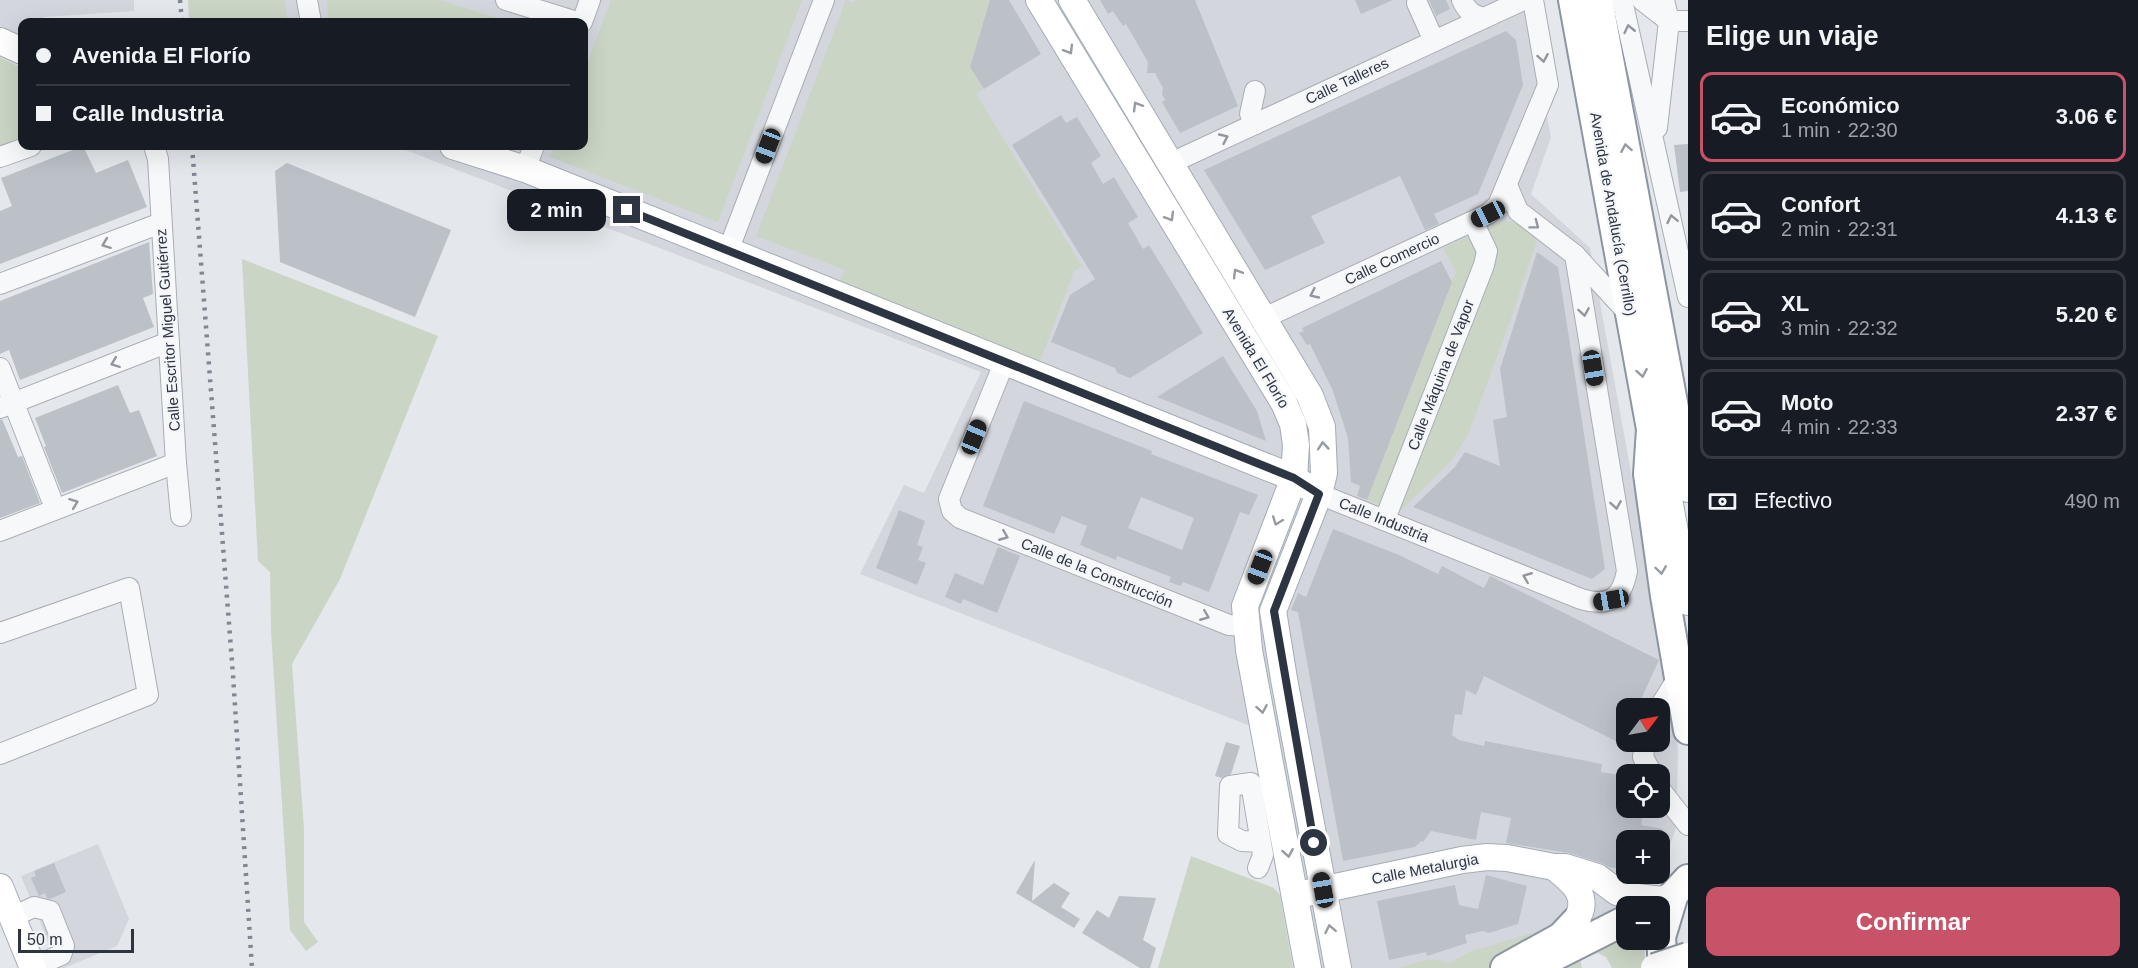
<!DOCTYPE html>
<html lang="es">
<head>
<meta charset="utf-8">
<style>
	body { margin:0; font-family:Helvetica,sans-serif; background:#20242c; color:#f1f3f6; height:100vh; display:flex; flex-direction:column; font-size:22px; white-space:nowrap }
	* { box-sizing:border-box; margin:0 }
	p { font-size:20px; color:#9ea1a6 }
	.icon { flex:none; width:33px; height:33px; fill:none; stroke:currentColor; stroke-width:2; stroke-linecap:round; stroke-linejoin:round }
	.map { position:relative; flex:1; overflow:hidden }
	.panel { display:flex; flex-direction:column; background:#171b24; width:450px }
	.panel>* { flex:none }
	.hud { position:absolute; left:18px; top:18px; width:570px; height:132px; border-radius:12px; box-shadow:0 6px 24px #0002; display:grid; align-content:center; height:132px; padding:0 18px; background:#171b24 }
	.needle { width:39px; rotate:58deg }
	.fabs { position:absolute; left:1616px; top:698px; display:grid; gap:12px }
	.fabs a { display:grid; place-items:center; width:54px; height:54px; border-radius:12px; background:#171b24; box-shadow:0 6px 24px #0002; font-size:30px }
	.scale { position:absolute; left:18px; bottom:15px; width:116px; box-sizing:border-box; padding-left:6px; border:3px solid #2d3543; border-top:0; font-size:16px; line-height:21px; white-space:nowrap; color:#2d3543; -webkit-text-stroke:4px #f4f6f9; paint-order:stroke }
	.end { position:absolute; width:27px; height:27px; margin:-14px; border:8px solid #2d3543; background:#fff; box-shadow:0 0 0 3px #fff }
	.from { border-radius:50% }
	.bubble { position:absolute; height:42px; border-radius:12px; background:#171b24; box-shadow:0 6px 24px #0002; font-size:20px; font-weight:600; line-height:42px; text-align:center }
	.car { position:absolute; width:18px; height:36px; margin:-18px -9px; border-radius:8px; box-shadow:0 0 4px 2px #0007; background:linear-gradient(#222 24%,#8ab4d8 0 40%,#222 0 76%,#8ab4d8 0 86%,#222 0) }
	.hud b { display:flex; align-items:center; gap:21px; height:57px; font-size:22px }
	.hud b+b { border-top:2px solid #363941 }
	.hud i { width:15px; height:15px; background:#f1f3f6 }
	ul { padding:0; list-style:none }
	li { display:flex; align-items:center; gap:18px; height:90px; margin:0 12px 9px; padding:0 6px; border:3px solid #363941; border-radius:12px }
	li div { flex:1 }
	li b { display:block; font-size:22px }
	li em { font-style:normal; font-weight:600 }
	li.active { border-color:#c85267 }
	li>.icon { width:54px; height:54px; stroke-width:1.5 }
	h2 { padding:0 18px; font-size:27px; line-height:72px }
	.pay { display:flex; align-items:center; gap:15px; height:66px; padding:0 18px; font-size:22px }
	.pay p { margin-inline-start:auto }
	.button { display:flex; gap:12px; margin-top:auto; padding:12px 18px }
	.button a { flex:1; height:69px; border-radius:12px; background:#c85267; color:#fff; font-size:24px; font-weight:600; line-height:69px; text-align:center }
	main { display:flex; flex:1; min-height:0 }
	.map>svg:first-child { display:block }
	.built { fill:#d3d6dd; fill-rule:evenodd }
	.green { fill:#cad5c6 }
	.building { fill:#bcc1c8; fill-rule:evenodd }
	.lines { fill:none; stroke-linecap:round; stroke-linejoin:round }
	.minor-casing { stroke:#a9aeb5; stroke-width:22 }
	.major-casing { stroke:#a4acb6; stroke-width:28 }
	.highway-casing { stroke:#8c95a1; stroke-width:32 }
	.minor { stroke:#f7f8fa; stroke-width:20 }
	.major { stroke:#fff; stroke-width:26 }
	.highway { stroke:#fff; stroke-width:28 }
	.rail { stroke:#7e8794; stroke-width:4.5; stroke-dasharray:3 6; stroke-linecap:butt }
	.highway-bridge-casing { stroke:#8c95a1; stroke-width:32; stroke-linecap:butt }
	.highway-bridge { stroke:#fff; stroke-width:28 }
	.oneway { stroke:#92969e }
	.oneway2 { stroke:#969aa1 }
	.route { stroke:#2d3543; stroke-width:8 }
	.labels { text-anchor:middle; stroke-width:4.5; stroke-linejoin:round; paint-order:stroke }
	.street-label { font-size:15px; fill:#2d3543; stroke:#f4f6f9 }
</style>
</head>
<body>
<main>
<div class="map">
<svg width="1688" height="968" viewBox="0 0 1688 968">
	<rect width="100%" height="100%" fill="#e4e7eb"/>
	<g class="built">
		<path d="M0,0h134v11l-90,6 -1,5h-21v19l-22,-12z"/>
		<path d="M276,0h1248l27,137 -20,57 59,54 73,399 15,102 -1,47 -1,32 -18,50 -27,28 -89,34 -52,28h-191l-46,-241 -393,-153 44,-89 20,8 57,-121 -586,-226h189v-124h-307zM1626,708h33v33h-33zM1626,774h33v33h-33zM1626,840h33v33h-33z"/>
		<path d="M98,844l31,75 -12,27 -53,22h-5l-38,-92z"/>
	</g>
	<g class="green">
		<path d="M188,0h97l2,22h-98z"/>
		<path d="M327,0h113l71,22h-183z"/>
		<path d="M611,0h191l-84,222 -168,-65 5,-11h29v-75z"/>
		<path d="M846,0l8,3 2,-3h134l-20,67 14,22 -8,5 106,172 -8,5 -35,93 -181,-72 -19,-11 6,-11 -89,-34z"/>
		<path d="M0,57l22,11v72l-22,10z"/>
		<path d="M1511,221l13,6 12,9 1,4 -25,76 -44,119 -17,26 -52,51 -32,-12 89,-228 -13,-24 57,-26z"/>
		<path d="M242,259l196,77 -98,243 -48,85 12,165v93l14,20 -12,9 -16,-21 -19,-299 -1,-59 -12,-11z"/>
		<path d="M1191,856l83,32 6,7 13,73h-135z"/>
		<path d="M1549,928l-7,11 -56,29h-86c16,-5 33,-14 48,-4l21,-12z"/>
		<path d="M1626,933v6h18l1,29h-33l-6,-11 -8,-4 -18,6 2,9h-30z"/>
	</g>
	<g class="building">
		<path d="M990,0h19l32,54 -57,35 -14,-22z"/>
		<path d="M1100,0h95l43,106 -58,27 -18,-31 3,-2 -3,-6 1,-6 -8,-15h-8l1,-11 -22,-38 -3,2 -10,-15 -5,3z"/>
		<path d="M1355,0h38l-32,14z"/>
		<path d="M1429,0h17l4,9 -14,7z"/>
		<path d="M1506,31l10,9 7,45 -45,109 -44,20 5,10 -14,6 -25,-54 -89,40 14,27 -60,27 -61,-100z"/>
		<path d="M1061,115l5,8 11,-6 24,39 -10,7 12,21 11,-7 24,40 -10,6 15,26 6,-4 54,88 -73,45 -13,-5 -2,-5 -64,-26 19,-47 25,-16 -83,-134z"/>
		<path d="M1688,144v47l-8,1 -6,-47z"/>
		<path d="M83,146l13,27 32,-13 19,47 -147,57v-53l12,-5 -11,-28z"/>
		<path d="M287,163l164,67 -36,87 -135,-55 -5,-91z"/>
		<path d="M149,242l4,52 -10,4 11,29 -134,53 -11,-30 -9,4v-53z"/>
		<path d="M1537,252l21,15 47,302 -13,10 -179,-72 42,-40 10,-15 35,14 -7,-46 14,-3 -7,-48z"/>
		<path d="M1441,261l11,21 -85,218 -10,-4 3,-10 -9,-4 -3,-44 -15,-47 -23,-47 -3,1 -8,-12 5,-2 -2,-3z"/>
		<path d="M1223,356l34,55 9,30 -109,-44z"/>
		<path d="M118,385l12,28 9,-3 18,46 -95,37 -18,-46 2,-1 -11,-28z"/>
		<path d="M1024,401l128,50 -1,3 107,41 -9,20 -9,-3 -31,80 -26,-10 -2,4 -12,-4 2,-5 -54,-21 -1,4 -36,-15 7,-19 -25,-10 -8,18 -71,-28zM1141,497l53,21 -12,32 -54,-22z"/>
		<path d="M2,419l16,38 4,-1 18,47 -40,15v-98z"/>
		<path d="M899,510l26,11 -8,24 6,2 -5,13 8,3 -9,22 -41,-17z"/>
		<path d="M1333,529l66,26 39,19 4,-8 42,22 6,-12 169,84 -22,48h-11v22l-6,13 -136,-67 -8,19 -10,-5 -4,25 -7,-1 -3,21 7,5 25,6 1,-5 117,23 -1,8 25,4v31h18l-3,18 22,4 -2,11h-35v30l-17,-3 -8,-4 -32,-10 -63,-10 5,-25 -30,-6 -5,28 -45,-9 -8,11 -2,-1 -6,6 -72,14 -45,-249 -7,-2 7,-17 8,4z"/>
		<path d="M998,547l22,9 -23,57 -34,-14 -2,5 -16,-7 10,-24 28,12z"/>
		<path d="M1226,742l14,4 -9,28 -9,4 -7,-2z"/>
		<path d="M1035,860l-3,41 22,-18 16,10 -9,14 19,12 -6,9 -58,-35z"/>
		<path d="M54,863l12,29 -16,7 -3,-1 -2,-5 -6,3 -8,-18 5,-2 -2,-5z"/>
		<path d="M1486,875l41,11 -9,38 -29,9 -6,-2 -18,4 2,8 -40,13 -1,-4 -37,8 -12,-59 78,-16 4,20 19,4z"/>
		<path d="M1119,896l37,2 -13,42 13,8 -6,20h-10l-58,-35 15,-23 12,8z"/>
	</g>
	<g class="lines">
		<defs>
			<g id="minor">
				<path d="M307,0l4,22"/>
				<path d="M506,0l71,22"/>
				<path d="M1462,0c5,11 10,15 22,18"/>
				<path d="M1622,0l66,297"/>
				<path d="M1642,0l27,21"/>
				<path d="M1417,3l17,38"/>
				<path d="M1669,21h19"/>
				<path d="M582,22l8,-22"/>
				<path d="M1255,124l-5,-10 5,-23"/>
				<path d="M1657,128l12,-107 -5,-21"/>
				<path d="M154,146l4,13 18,304 5,53"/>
				<path d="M0,157l31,-11"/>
				<path d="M1171,163l352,-163"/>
				<path d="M525,169l9,-23"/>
				<path d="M1507,185l11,26 57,44 54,59"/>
				<path d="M728,251l96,-251"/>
				<path d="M0,284l161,-61"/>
				<path d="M1264,318l209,-97 15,-7 10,-9 50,-120 -15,-85"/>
				<path d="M1004,363l-55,136 3,12 8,7 269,107 17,1"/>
				<path d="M0,368l51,130"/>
				<path d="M0,408l169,-66"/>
				<path d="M1319,494l262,105c28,8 41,0 46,-28l-52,-316"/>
				<path d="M1385,519l99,-254 3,-14 -10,-21"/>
				<path d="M0,531l176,-68"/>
				<path d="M0,633l129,-45 19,107 -148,59"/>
				<path d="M1659,708l20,-32"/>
				<path d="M1645,741l-2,16 9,17"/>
				<path d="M1659,788l29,37"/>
				<path d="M1258,868l5,-13 -12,-72 -21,3 -2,48 14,7 19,1"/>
				<path d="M12,917l22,-10 16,4 14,35 -3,9 -28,12"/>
			</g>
			<g id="major">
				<path d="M1039,0l245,403 9,21 3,21 -2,33 -49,128 4,44 59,318"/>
				<path d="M1072,0l238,396 12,31 2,46 -5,21 -46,117 11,68 54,289"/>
				<path d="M0,41l22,10"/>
				<path d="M453,146l72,23 769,309 12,8"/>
				<path d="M1677,425l11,64"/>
				<path d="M1653,435l11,37 24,130"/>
				<path d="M1554,867c19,15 37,29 22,54"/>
				<path d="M0,887l33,81"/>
				<path d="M1307,893l155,-33 25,-3 20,1 47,9h11l32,10 20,15 11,4 35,4 11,-6"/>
			</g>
			<g id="highway">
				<path d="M1573,0l78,429 -3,45 17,122 23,134"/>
				<path d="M1598,0l79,424 11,23"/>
				<path d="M1505,968l56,-31 15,-16"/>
				<path d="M1531,968l95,-48"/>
				<path d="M1663,968l-2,-31 13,-43 14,-15"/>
			</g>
		</defs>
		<use href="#minor" class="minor-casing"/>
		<use href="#major" class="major-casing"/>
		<use href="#highway" class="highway-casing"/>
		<use href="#minor" class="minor"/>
		<use href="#major" class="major"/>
		<use href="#highway" class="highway"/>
		<g class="rail">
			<path d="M180,0l2,22"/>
			<path d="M192,146l41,529 19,293"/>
		</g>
		<defs>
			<path id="highway-bridge" d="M1655,968l33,-11"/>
		</defs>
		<use href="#highway-bridge" class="highway-bridge-casing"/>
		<use href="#highway-bridge" class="highway-bridge"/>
	</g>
	<defs><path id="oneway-chevron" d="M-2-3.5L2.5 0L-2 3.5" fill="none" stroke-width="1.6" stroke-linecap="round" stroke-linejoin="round" transform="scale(1.5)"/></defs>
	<g class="oneway">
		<use href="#oneway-chevron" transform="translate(1629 29) rotate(-103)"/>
		<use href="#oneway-chevron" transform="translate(1543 58) rotate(80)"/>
		<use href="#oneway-chevron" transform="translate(1224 138) rotate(-25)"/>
		<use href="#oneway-chevron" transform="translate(1672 219) rotate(-102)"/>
		<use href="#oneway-chevron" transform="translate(1535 225) rotate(37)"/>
		<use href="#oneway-chevron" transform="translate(106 244) rotate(159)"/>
		<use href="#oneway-chevron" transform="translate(1314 294) rotate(155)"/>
		<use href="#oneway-chevron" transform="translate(1584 312) rotate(81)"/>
		<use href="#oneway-chevron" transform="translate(115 363) rotate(159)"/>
		<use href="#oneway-chevron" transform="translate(74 503) rotate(-21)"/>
		<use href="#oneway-chevron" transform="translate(1616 505) rotate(81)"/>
		<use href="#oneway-chevron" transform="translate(1004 536) rotate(22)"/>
		<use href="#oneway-chevron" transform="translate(1527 577) rotate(-158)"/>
		<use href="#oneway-chevron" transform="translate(1205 616) rotate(22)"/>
	</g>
	<g class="oneway2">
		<use href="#oneway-chevron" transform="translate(1069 50) rotate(59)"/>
		<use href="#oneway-chevron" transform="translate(1137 106) rotate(-121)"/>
		<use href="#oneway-chevron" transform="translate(1626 148) rotate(-100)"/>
		<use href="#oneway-chevron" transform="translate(1170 217) rotate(59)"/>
		<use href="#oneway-chevron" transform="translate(1237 273) rotate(-121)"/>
		<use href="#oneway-chevron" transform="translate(1642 373) rotate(80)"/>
		<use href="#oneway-chevron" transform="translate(1323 446) rotate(-94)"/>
		<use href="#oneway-chevron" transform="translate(1277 521) rotate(111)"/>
		<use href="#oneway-chevron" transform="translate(1661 570) rotate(82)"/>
		<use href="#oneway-chevron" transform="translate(1262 709) rotate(80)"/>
		<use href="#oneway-chevron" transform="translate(1288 853) rotate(80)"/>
		<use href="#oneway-chevron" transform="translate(1330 929) rotate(-101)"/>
	</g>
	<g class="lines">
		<path class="route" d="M627,210l667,268 25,16 -45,117 40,232"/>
	</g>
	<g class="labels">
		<g class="street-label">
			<text transform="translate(1347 81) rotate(-25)" y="5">Calle Talleres</text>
			<text transform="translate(1613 214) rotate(80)" y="5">Avenida de Andalucía (Cerrillo)</text>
			<text transform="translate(1392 259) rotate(-25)" y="5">Calle Comercio</text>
			<text transform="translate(168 330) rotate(-94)" y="5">Calle Escritor Miguel Gutiérrez</text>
			<text transform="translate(1256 358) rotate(59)" y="5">Avenida El Florío</text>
			<text transform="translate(1441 375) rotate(-69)" y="5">Calle Máquina de Vapor</text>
			<text transform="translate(1384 520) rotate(22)" y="5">Calle Industria</text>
			<text transform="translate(1097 573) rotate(22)" y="5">Calle de la Construcción</text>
			<text transform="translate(1425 869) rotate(-11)" y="5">Calle Metalurgia</text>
		</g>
	</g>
</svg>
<div class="fabs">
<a><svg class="needle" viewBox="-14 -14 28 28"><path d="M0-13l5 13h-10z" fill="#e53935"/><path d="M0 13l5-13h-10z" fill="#9ea1a6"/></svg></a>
<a><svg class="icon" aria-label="locate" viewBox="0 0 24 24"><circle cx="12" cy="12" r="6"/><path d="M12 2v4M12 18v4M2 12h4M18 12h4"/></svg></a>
<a>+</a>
<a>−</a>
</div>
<div class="scale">50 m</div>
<i class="end from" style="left:1314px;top:843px"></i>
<i class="end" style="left:627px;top:210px"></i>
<div class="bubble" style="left:507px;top:189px;width:99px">2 min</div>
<i class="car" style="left:768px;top:146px;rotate:201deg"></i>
<i class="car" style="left:1488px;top:214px;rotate:243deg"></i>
<i class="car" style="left:1593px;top:368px;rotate:171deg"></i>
<i class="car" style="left:974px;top:437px;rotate:22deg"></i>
<i class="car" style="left:1260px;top:567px;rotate:201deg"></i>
<i class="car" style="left:1611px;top:600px;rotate:260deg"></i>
<i class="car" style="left:1323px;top:890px;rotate:350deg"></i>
<div class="hud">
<b><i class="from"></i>Avenida El Florío</b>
<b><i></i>Calle Industria</b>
</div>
</div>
<section class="panel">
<h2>Elige un viaje</h2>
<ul>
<li class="active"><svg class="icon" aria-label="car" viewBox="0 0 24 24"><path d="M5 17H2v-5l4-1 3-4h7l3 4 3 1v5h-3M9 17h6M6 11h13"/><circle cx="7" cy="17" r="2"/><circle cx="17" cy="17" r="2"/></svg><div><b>Económico</b><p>1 min · 22:30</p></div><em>3.06 €</em></li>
<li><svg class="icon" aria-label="car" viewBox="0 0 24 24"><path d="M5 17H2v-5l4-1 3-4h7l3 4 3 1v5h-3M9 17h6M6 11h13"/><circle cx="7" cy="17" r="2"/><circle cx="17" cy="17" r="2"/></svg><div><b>Confort</b><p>2 min · 22:31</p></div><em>4.13 €</em></li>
<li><svg class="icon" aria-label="car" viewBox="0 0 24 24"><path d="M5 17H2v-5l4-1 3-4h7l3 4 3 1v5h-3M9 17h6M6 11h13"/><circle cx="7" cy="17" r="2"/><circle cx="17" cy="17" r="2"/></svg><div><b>XL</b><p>3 min · 22:32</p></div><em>5.20 €</em></li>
<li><svg class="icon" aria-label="car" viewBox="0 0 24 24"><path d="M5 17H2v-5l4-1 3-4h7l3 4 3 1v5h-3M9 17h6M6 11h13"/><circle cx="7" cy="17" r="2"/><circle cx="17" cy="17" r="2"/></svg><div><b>Moto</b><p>4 min · 22:33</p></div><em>2.37 €</em></li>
</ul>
<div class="pay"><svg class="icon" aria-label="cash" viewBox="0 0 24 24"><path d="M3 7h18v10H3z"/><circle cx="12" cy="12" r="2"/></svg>Efectivo<p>490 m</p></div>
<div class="button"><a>Confirmar</a></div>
</section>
</main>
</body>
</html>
